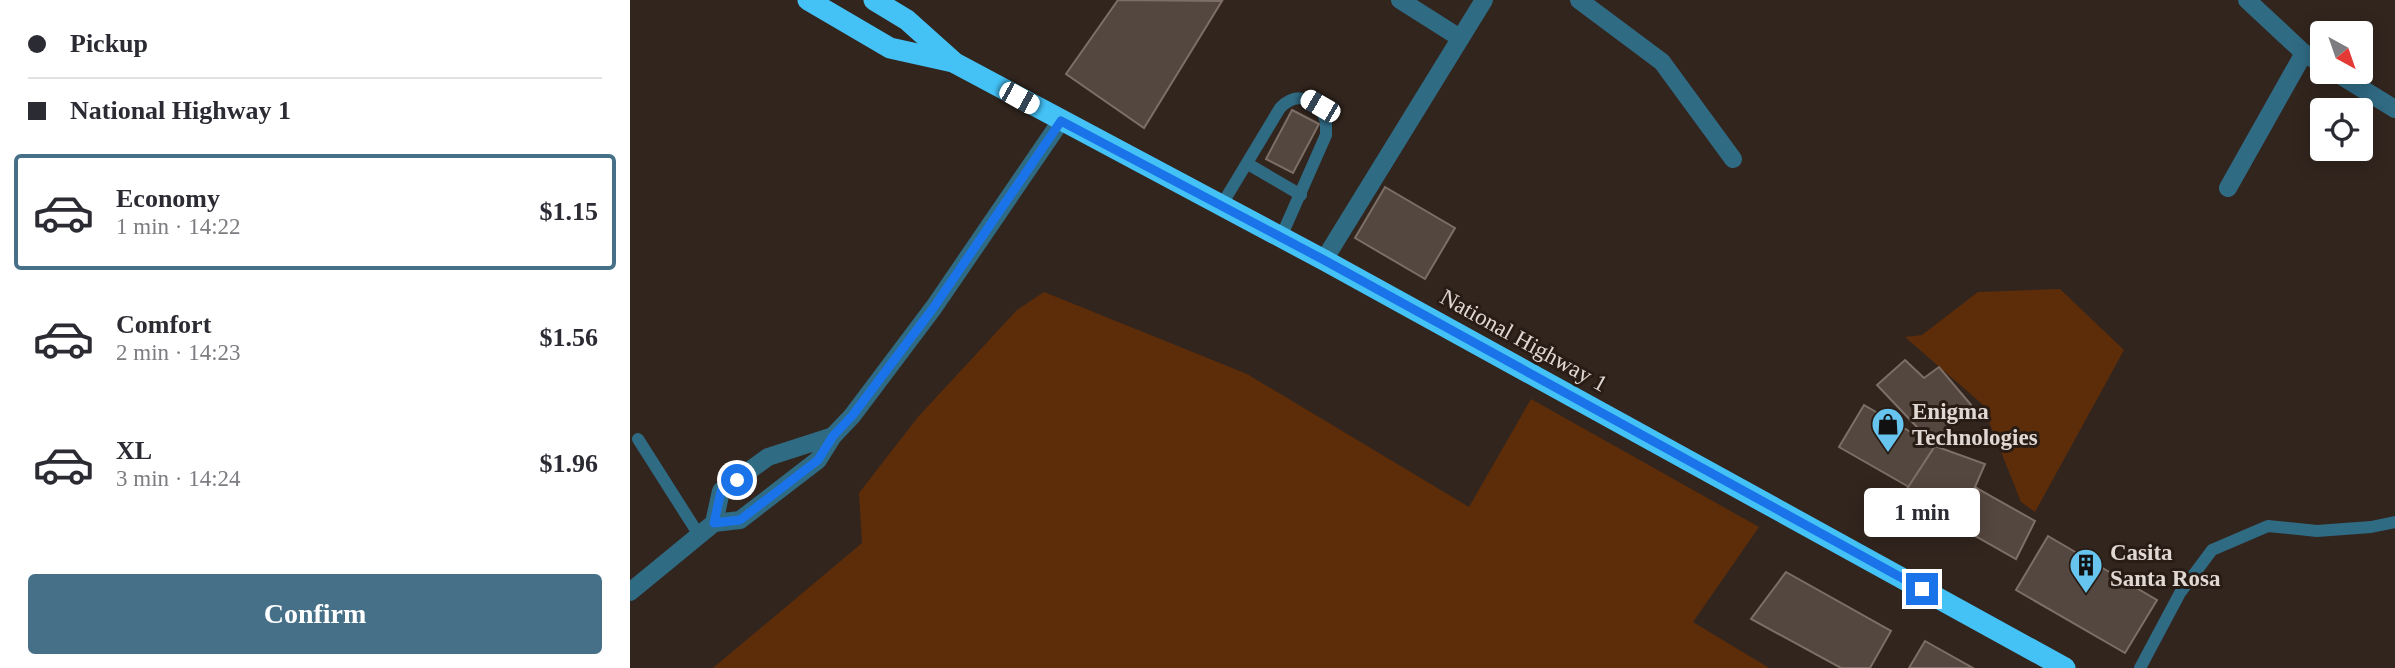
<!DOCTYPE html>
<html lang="en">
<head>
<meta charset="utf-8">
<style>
	body { margin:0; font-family:Georgia,serif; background:#f7f7f7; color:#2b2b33; height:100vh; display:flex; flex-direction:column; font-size:26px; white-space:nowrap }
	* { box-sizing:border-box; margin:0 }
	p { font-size:23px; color:#7c7c81 }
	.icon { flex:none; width:38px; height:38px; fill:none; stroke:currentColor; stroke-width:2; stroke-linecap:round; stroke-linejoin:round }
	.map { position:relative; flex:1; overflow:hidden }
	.panel { display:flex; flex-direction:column; background:#fff; width:630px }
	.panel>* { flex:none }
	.banner { display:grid; align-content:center; height:154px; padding:0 28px; background:#fff }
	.needle { width:46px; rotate:140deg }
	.fabs { position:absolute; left:1680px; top:21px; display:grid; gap:14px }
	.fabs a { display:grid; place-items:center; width:63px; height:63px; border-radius:7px; background:#fff; box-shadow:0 4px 18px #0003; font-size:35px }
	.end { position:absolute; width:32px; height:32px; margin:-16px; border:9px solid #1a73e8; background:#fff; box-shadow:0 0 0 4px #fff }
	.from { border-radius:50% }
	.bubble { position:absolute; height:49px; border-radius:7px; background:#fff; box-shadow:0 4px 18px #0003; font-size:23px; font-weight:700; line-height:49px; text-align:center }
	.car { position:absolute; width:21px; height:42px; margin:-21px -10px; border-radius:9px; box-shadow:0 0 5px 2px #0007; background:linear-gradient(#fff 24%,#345 0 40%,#fff 0 76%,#345 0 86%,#fff 0) }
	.banner b { display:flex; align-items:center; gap:24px; height:66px; font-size:26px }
	.banner b+b { border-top:2px solid #e1e1e2 }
	.banner i { width:18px; height:18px; background:#2b2b33 }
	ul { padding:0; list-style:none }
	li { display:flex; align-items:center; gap:21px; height:116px; margin:0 14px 10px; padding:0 14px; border:4px solid transparent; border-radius:7px }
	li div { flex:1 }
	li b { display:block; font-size:26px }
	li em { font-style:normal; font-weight:700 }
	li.current { border-color:#467088 }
	li>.icon { width:63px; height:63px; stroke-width:1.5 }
	.action { display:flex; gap:14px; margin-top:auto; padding:14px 28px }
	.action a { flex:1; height:80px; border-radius:7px; background:#467088; color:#fff; font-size:28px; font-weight:700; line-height:80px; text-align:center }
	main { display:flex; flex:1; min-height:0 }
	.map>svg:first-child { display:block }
	.green { fill:#5d2d0a }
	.building { fill:#54473f; stroke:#7d6f66; stroke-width:2 }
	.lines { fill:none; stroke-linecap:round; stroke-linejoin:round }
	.lane { stroke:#306b84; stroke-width:12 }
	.street { stroke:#306b84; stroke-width:18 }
	.highway { stroke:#44c2f6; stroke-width:21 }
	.route { stroke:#1a73e8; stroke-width:9 }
	.labels { text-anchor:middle; stroke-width:6; stroke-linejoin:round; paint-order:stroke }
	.street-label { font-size:23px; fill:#e1d8d4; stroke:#281c15 }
	.poi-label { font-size:23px; font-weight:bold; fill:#e1d8d4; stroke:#281c15; text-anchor:start }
</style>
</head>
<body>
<main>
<section class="panel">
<div class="banner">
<b><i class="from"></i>Pickup</b>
<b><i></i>National Highway 1</b>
</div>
<ul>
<li class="current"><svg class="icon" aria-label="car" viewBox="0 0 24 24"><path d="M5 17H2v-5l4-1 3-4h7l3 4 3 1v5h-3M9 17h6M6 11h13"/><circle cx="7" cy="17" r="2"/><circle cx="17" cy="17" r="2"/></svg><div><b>Economy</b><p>1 min · 14:22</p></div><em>$1.15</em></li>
<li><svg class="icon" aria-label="car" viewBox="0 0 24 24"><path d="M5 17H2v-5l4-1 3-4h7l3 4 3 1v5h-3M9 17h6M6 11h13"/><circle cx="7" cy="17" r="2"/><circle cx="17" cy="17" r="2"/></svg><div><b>Comfort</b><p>2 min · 14:23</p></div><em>$1.56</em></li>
<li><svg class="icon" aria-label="car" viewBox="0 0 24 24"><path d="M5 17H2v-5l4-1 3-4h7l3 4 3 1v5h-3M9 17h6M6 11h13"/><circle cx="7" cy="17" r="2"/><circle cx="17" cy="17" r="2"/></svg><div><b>XL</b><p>3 min · 14:24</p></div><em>$1.96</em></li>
</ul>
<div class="action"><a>Confirm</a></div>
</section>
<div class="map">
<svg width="1765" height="668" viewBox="0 0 1765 668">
	<rect width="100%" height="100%" fill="#32251e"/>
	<g class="green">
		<path d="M1430,289l64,61 -89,162 -14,-10 -39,-98 -77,-67 17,-2 56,-43z"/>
		<path d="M414,292l203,82 222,133 62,-108 228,128 -66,95 76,46h-1056l149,-125 -3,-50 59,-76 99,-107z"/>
	</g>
	<g class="building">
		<path d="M488,0l104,1 -78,127 -78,-54z"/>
		<path d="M662,110l27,14 -26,49 -27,-14z"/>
		<path d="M755,187l70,41 -30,51 -70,-41z"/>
		<path d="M1275,360l19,18 15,-11 33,39 -37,40 -58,-61z"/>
		<path d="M1234,405l71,41 -26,41 -70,-40z"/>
		<path d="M1305,446l50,18 -10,23 60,34 -19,38 -113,-64z"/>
		<path d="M1418,536l109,64 -32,53 -109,-63z"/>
		<path d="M1156,572l105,59 -21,37h-29l-90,-49z"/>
		<path d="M1295,641l48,27h-64z"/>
	</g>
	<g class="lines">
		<g class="lane">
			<path d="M618,164l53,31"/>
			<path d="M591,206l59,-98c14,-14 24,-11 40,-2l6,16v13l-45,102"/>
			<path d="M8,439l61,96"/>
			<path d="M1510,668l40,-75 32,-43 56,-24 49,5 54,-4 24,-5"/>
		</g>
		<g class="street">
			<path d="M770,0l60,38"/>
			<path d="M949,0l83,62 71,97"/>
			<path d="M1617,0l57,53 18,11"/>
			<path d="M1705,72l60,37"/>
			<path d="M1598,188l76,-135"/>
			<path d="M694,260l160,-260"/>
			<path d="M84,523l7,-32 47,-34 65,-21"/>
			<path d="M0,592l84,-69 26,-3 78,-60 15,-24 19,-20 82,-109 127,-186"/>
		</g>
		<g class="highway">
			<path d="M178,0l82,48 63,14"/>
			<path d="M244,0l33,20 48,43 369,197 741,408"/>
		</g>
	</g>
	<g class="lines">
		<path class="route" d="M107,480l-16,11 -7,32 26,-3 78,-60 15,-24 19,-20 82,-109 127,-186 263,139 598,329"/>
	</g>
	<defs>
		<symbol id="shop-pin" viewBox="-11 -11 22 30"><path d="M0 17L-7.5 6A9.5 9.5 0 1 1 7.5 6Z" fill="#66c4ef" stroke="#281c15"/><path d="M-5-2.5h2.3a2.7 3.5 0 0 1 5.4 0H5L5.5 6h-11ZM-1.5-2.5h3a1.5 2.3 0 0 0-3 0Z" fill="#111"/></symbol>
		<symbol id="building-pin" viewBox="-11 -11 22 30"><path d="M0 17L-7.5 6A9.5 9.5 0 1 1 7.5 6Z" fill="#66c4ef" stroke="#281c15"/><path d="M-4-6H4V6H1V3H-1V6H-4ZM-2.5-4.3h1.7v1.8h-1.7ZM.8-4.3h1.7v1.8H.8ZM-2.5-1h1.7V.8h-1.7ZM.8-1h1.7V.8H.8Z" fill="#111"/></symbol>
	</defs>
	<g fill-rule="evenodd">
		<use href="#shop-pin" x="1239" y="405" width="38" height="52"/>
		<use href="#building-pin" x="1437" y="546" width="38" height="52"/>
	</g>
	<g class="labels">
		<g class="street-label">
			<text transform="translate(894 340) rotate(29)" y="8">National Highway 1</text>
		</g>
		<g class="poi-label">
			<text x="1282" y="419">Enigma<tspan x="1282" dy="26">Technologies</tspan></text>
			<text x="1480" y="560">Casita<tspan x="1480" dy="26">Santa Rosa</tspan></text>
		</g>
	</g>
</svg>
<div class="fabs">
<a><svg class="needle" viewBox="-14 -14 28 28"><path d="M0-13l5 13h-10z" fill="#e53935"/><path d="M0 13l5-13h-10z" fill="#7c7c81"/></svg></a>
<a><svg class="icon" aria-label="locate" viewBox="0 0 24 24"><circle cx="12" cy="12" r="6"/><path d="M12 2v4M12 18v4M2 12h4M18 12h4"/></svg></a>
</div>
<i class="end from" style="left:107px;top:480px"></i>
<i class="end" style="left:1292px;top:589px"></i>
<div class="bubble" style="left:1234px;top:488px;width:116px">1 min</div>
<i class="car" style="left:389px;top:98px;rotate:119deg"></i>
<i class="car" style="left:690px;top:106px;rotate:300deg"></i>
</div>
</main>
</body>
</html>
